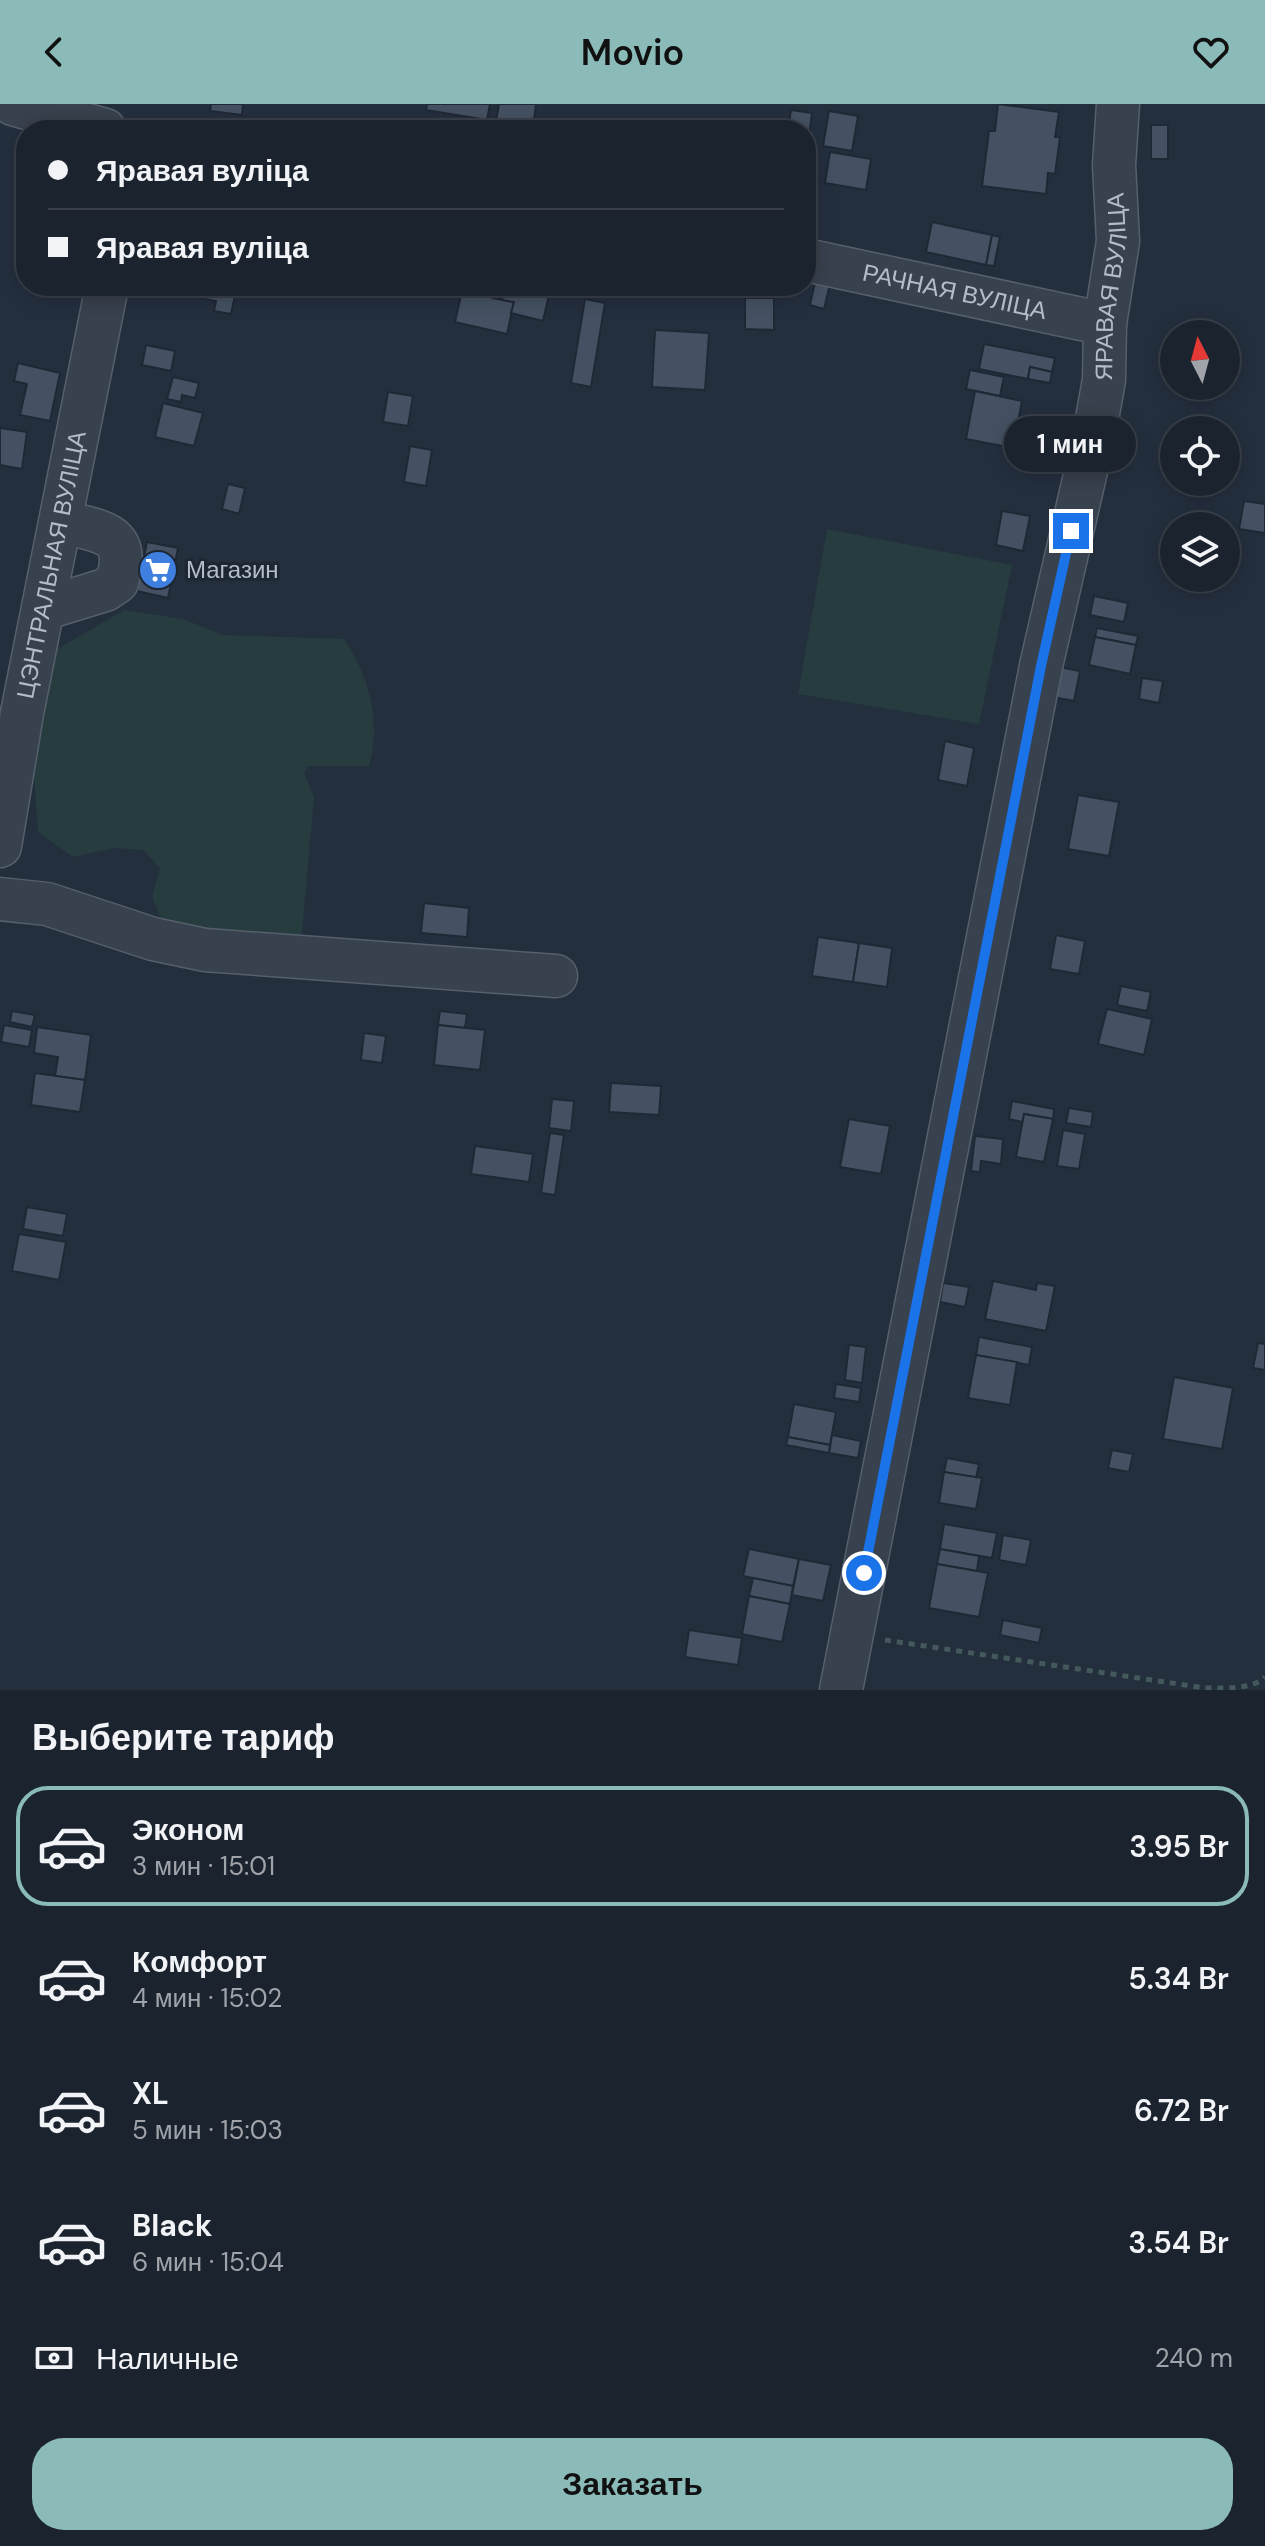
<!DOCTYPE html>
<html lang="ru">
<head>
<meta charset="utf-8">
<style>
	body { margin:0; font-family:"DM Sans",sans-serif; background:#242b36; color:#f1f3f6; height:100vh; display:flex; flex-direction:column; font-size:30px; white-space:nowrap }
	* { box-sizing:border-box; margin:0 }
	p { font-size:26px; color:#a0a4aa }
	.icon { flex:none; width:44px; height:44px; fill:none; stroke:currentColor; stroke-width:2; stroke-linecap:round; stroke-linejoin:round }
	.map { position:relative; height:1586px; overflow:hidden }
	.details { display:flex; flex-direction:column; background:#1b232e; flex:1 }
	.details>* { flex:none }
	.guide { position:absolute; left:16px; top:16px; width:800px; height:176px; border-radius:32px; box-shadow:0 4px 20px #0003,0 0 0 2px #39404a; display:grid; align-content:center; height:176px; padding:0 32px; background:#1b232e }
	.needle { width:52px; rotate:354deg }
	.tools { position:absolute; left:1160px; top:216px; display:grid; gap:16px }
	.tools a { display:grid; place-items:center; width:80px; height:80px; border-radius:50%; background:#1b232e; box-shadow:0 4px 20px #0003,0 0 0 2px #39404a; font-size:40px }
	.end { position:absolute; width:36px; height:36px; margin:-18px; border:10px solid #1a73e8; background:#fff; box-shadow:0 0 0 4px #fff }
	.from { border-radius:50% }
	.bubble { position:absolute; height:56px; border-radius:28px; background:#1b232e; box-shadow:0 4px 20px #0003,0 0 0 2px #39404a; font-size:26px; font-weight:600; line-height:56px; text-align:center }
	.guide b { display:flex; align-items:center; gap:28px; height:76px; font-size:30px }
	.guide b+b { border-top:2px solid #39404a }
	.guide i { width:20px; height:20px; background:#f1f3f6 }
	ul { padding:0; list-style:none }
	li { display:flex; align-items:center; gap:24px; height:120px; margin:0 16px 12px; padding:0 16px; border:4px solid transparent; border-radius:32px }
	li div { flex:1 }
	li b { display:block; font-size:30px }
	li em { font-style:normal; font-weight:600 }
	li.on { border-color:#8bbbb9 }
	li>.icon { width:72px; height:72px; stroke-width:1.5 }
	h2 { padding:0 32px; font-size:36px; line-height:96px }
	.pay { display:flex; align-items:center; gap:20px; height:88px; padding:0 32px; font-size:30px }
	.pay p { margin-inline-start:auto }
	.action { display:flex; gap:16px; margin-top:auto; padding:16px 32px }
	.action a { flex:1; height:92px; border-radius:32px; background:#8bbbb9; color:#111; font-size:32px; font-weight:600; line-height:92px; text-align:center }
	header { display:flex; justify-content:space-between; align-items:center; height:104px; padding:0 32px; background:#8bbbb9; color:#111; font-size:36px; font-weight:600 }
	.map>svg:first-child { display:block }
	.green { fill:#263c3f }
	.building { fill:#455162; stroke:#1f2835; stroke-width:2 }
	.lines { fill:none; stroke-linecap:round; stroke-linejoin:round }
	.minor-casing { stroke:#565f6c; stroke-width:45 }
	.path { stroke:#44595c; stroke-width:5; stroke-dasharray:6 6; stroke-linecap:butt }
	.minor { stroke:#38414e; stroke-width:42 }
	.route { stroke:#1a73e8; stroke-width:10 }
	.labels { text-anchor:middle; stroke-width:6; stroke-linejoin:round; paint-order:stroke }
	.street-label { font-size:24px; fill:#b4bcc9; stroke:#1d2633 }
	.poi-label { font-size:24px; fill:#b4bcc9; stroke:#1d2633; text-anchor:start }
</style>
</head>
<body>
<header><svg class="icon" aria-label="back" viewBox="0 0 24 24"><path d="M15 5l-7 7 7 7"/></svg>Movio<svg class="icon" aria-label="heart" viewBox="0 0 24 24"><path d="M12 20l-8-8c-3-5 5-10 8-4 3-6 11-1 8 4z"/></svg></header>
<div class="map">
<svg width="1265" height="1586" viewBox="0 0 1265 1586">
	<rect width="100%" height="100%" fill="#242f3e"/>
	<g class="green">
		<path d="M827,425l185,36 -33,159 -181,-30z"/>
		<path d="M124,506l59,9 40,16 121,4c25,36 38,84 25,127h-61l-4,7 10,24 -12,136 -20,11 -121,-25 -9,-22 8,-29 -17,-18 -29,-2 -41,9 -35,-25 -7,-104 21,-76z"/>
	</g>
	<g class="building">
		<path d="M211,0h32l-1,11 -32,-4z"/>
		<path d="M427,0h63l-3,16 -61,-10z"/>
		<path d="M499,0h37l-3,23 -37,-6z"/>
		<path d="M998,0l61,8 -4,25h5l-5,37 -7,-1 -2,21 -64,-8 7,-55h6z"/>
		<path d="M791,6l21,3 -4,30h-2v-13h-18z"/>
		<path d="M829,7l29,5 -6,35 -29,-5z"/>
		<rect x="1151" y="21" width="17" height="34"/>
		<path d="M830,48l41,7 -5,31 -41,-7z"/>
		<path d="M932,118l60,13 -6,30 -60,-13z"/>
		<path d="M992,131l8,2 -6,29 -8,-1z"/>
		<path d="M815,178l15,2 -6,25 -14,-4z"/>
		<path d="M191,182h46l-6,28 -17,-3 2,-10 -27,-5z"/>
		<path d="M463,182h32l-3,12 22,4 -7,32 -52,-12z"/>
		<path d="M505,182h46l-8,35 -32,-8 3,-11 -12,-2z"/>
		<path d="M745,194h29v32l-29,-1z"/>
		<path d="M585,195l20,4 -14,84 -20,-4z"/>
		<path d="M655,226l54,3 -4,57 -53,-3z"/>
		<path d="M984,240l71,14 -3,14 -22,-5 -2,12 -49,-10z"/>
		<path d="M146,241l29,6 -4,20 -29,-6z"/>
		<path d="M18,259l42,10 -10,48 -30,-6 7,-31 -13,-3z"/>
		<path d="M1030,263l22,5 -2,11 -22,-4z"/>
		<path d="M970,266l34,7 -4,19 -34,-7z"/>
		<path d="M173,273l26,6 -4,15 -13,-3 -1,7 -14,-3z"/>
		<path d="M975,287l47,10 -9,47 -47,-9z"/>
		<path d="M388,288l25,4 -5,30 -25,-4z"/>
		<path d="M163,299l40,10 -9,33 -39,-9z"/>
		<path d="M0,324l27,4 -5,37 -22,-4z"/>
		<path d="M410,342l22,4 -6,36 -22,-4z"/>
		<path d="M228,380l17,4 -6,26 -17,-5z"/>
		<path d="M1244,397l21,3v29l-26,-4z"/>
		<path d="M1002,407l28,5 -7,35 -27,-6z"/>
		<path d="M147,438l31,6 -10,50 -31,-7z"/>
		<path d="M1094,492l34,7 -4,19 -34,-7z"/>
		<path d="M1097,524l41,8 -2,9 -41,-8z"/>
		<path d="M1095,533l41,8 -6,29 -41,-9z"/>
		<path d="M1059,563l21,4 -6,30 -21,-4z"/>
		<path d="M1142,574l21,3 -4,22 -20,-4z"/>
		<path d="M945,637l29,7 -7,38 -29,-6z"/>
		<path d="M1078,691l41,7 -10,54 -41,-7z"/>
		<path d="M424,799l45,5 -2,29 -46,-4z"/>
		<path d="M1056,831l29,6 -6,33 -29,-5z"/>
		<path d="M818,833l41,6 -6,39 -41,-6z"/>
		<path d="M859,839l33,5 -5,39 -34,-5z"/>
		<path d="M1121,882l30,6 -4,19 -30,-6z"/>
		<path d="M1107,905l45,10 -8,36 -46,-11z"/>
		<path d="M12,907l23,4 -3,12 -22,-5z"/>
		<path d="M440,907l27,3 -2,14 -27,-3z"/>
		<path d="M4,921l28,5 -3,17 -28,-5z"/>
		<path d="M438,921l47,5 -5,40 -46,-5z"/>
		<path d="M37,923l54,8 -6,45 -30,-4 3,-19 -24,-4z"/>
		<path d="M364,929l22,3 -4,27 -21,-3z"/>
		<path d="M35,969l50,7 -5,32 -49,-7z"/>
		<path d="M611,979l50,3 -2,29 -50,-3z"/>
		<path d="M552,995l22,2 -3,30 -22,-3z"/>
		<path d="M1012,997l42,8 -1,10 -29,-5 -1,8 -14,-3z"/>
		<path d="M1069,1004l24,4 -2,15 -25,-4z"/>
		<path d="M1024,1010l29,5 -9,43 -28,-5z"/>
		<path d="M849,1015l41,7 -9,48 -41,-7z"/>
		<path d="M1063,1026l22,4 -6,35 -22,-3z"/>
		<path d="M550,1029l14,2 -9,60 -14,-2z"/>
		<path d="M975,1032l28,3 -2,25 -20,-3 -1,11 -9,-1z"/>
		<path d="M475,1042l58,8 -4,28 -58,-8z"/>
		<path d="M27,1103l40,7 -4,22 -40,-7z"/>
		<path d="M19,1130l47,8 -7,38 -47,-9z"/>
		<path d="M993,1177l43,9 1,-7 18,3 -9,45 -61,-12z"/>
		<path d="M943,1179l26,4 -4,20 -25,-5z"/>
		<path d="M979,1233l53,10 -3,18 -53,-10z"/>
		<path d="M1258,1239l7,1v26l-12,-2z"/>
		<path d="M849,1241l17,2 -4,36 -17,-3z"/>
		<path d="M976,1251l41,7 -7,43 -42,-7z"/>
		<path d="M1174,1273l59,11 -11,61 -59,-10z"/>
		<path d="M836,1280l25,4 -2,14 -25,-4z"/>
		<path d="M794,1300l42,8 -6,33 -42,-8z"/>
		<path d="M832,1331l29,6 -3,17 -29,-5z"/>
		<path d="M788,1333l42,8 -1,8 -43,-8z"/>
		<path d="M1112,1346l21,4 -4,18 -21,-4z"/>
		<path d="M947,1354l32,6 -3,14 -32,-6z"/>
		<path d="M944,1368l38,6 -6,31 -37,-6z"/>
		<path d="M944,1420l53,9 -5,25 -52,-9z"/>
		<path d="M1003,1431l28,5 -5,25 -27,-5z"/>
		<path d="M749,1445l50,10 -6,27 -50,-10z"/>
		<path d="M940,1445l39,7 -2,15 -40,-7z"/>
		<path d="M799,1455l32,6 -8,36 -31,-6z"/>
		<path d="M937,1460l51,9 -9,44 -50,-9z"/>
		<path d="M753,1474l40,8 -3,18 -41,-8z"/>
		<path d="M749,1492l41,8 -8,38 -40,-8z"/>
		<path d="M1003,1516l39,8 -3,15 -39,-8z"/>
		<path d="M689,1526l53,8 -4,27 -53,-8z"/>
	</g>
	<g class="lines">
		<defs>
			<g id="minor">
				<path d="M13,0l92,26"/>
				<path id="s1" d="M806,156l299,64"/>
				<path d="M43,505l62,-19 12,-8c15,-51 -15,-49 -56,-61"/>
				<path id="s2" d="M0,742l22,-133 85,-427"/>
				<path d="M0,795l47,5 106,35 52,11 351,26"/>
				<path id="s3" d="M841,1586l200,-1024 53,-230 10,-56 1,-56 13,-83 -4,-76 4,-61"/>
			</g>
		</defs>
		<use href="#minor" class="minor-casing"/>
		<path class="path" d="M885,1536l320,48c18,0 47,2 60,-11"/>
		<use href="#minor" class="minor"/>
	</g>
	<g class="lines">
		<path class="route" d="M864,1469l177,-907 30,-135"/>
	</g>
	<defs>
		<symbol id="supermarket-disc" viewBox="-11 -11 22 22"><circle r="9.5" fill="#3f7fe0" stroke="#1d2633"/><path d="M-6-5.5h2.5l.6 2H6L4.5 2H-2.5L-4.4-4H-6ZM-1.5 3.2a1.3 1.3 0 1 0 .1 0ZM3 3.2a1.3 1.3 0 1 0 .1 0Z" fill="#fff"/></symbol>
	</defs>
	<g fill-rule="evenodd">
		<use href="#supermarket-disc" x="136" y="444" width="44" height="44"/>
	</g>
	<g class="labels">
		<g class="street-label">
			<text dy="8" stroke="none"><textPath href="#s3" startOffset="1430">ЯРАВАЯ ВУЛІЦА</textPath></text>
			<text dy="8" stroke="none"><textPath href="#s1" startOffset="152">РАЧНАЯ ВУЛІЦА</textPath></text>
			<text dy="8" stroke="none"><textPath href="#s2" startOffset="286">ЦЭНТРАЛЬНАЯ ВУЛІЦА</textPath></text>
		</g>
		<g class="poi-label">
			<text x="186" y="474">Магазин</text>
		</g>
	</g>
</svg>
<div class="tools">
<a><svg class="needle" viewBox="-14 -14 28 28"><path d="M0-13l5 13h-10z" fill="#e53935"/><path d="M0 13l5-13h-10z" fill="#a0a4aa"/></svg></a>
<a><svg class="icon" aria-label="locate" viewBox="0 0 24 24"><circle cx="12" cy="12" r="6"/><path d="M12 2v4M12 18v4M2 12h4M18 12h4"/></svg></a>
<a><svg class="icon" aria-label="layers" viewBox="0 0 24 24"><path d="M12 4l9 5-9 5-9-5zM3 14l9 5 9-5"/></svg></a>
</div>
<i class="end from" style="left:864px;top:1469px"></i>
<i class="end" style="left:1071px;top:427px"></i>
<div class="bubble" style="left:1004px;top:312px;width:132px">1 мин</div>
<div class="guide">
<b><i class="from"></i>Яравая вуліца</b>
<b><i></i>Яравая вуліца</b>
</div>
</div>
<section class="details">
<h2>Выберите тариф</h2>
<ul>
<li class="on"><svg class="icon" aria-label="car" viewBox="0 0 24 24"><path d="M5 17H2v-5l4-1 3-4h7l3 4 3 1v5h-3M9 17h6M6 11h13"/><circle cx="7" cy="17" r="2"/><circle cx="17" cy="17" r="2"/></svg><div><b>Эконом</b><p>3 мин · 15:01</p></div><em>3.95 Br</em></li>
<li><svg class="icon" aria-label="car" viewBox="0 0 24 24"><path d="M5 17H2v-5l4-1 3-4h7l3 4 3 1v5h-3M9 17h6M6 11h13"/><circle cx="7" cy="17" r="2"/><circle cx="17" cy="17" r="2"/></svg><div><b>Комфорт</b><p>4 мин · 15:02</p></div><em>5.34 Br</em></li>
<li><svg class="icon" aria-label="car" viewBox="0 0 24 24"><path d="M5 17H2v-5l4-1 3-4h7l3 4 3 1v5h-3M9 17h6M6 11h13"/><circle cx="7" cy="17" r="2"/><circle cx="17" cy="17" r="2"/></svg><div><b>XL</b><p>5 мин · 15:03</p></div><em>6.72 Br</em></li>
<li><svg class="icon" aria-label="car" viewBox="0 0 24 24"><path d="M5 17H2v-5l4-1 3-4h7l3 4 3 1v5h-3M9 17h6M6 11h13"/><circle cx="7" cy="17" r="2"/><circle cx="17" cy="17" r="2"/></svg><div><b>Black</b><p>6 мин · 15:04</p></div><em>3.54 Br</em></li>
</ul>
<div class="pay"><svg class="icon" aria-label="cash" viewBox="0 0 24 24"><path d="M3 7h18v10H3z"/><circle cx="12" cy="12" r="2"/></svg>Наличные<p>240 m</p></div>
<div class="action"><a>Заказать</a></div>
</section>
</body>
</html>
